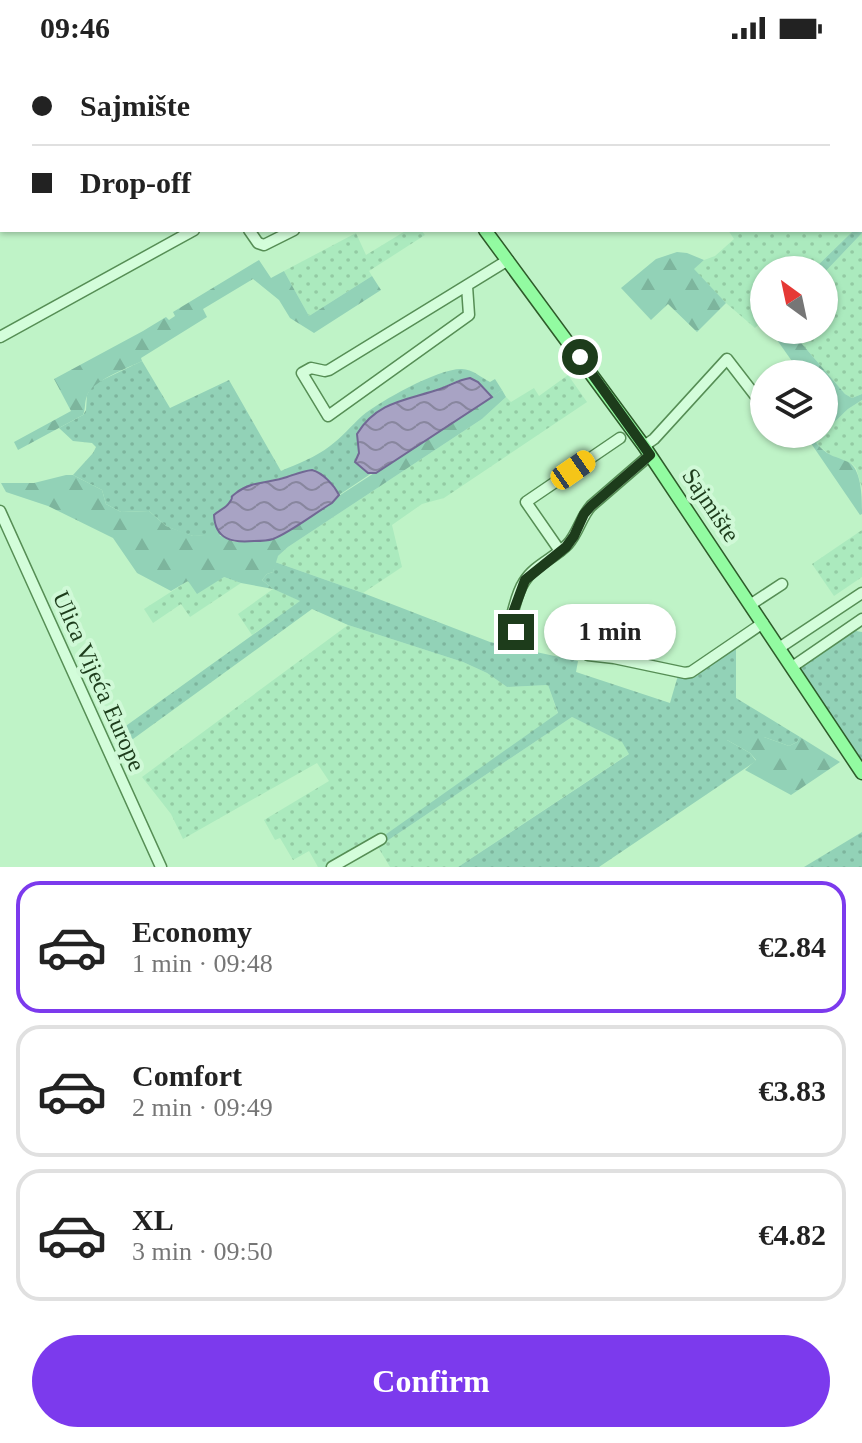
<!DOCTYPE html>
<html lang="en">
<head>
<meta charset="utf-8">
<style>
	body { margin:0; font-family:Georgia,serif; background:#f6f6f6; color:#222; height:100vh; display:flex; flex-direction:column; font-size:30px; white-space:nowrap }
	* { box-sizing:border-box; margin:0 }
	p { font-size:26px; color:#767676 }
	.icon { flex:none; width:44px; height:44px; fill:none; stroke:currentColor; stroke-width:2; stroke-linecap:round; stroke-linejoin:round }
	.map { position:relative; height:811px; overflow:hidden }
	.details { display:flex; flex-direction:column; background:#fff; flex:1 }
	.details>* { flex:none }
	.top-card { position:absolute; left:0px; top:0px; width:862px; height:176px; box-shadow:0 2px 6px #0004; display:grid; align-content:center; height:176px; padding:0 32px; background:#fff }
	.needle { width:52px; rotate:327deg }
	.controls { position:absolute; left:750px; top:200px; display:grid; gap:16px }
	.controls a { display:grid; place-items:center; width:88px; height:88px; border-radius:50%; background:#fff; box-shadow:0 2px 6px #0004; font-size:40px }
	.end { position:absolute; width:36px; height:36px; margin:-18px; border:10px solid #1d3c1b; background:#fff; box-shadow:0 0 0 4px #fff }
	.from { border-radius:50% }
	.bubble { position:absolute; height:56px; border-radius:28px; background:#fff; box-shadow:0 2px 6px #0004; font-size:26px; font-weight:800; line-height:56px; text-align:center }
	.car { position:absolute; width:24px; height:48px; margin:-24px -12px; border-radius:10px; box-shadow:0 0 6px 2px #0007; background:linear-gradient(#f5c518 24%,#345 0 40%,#f5c518 0 76%,#345 0 86%,#f5c518 0) }
	.top-card b { display:flex; align-items:center; gap:28px; height:76px; font-size:30px }
	.top-card b+b { border-top:2px solid #e0e0e0 }
	.top-card i { width:20px; height:20px; background:#222 }
	ul { padding:14px 0 0; list-style:none }
	li { display:flex; align-items:center; gap:24px; height:132px; margin:0 16px 12px; padding:0 16px; border:4px solid #e0e0e0; border-radius:24px }
	li div { flex:1 }
	li b { display:block; font-size:30px }
	li em { font-style:normal; font-weight:800 }
	li.active { border-color:#7c3aed }
	li>.icon { width:72px; height:72px; stroke-width:1.5 }
	.button { display:flex; gap:16px; margin-top:auto; padding:16px 32px }
	.button a { flex:1; height:92px; border-radius:48px; background:#7c3aed; color:#fff; font-size:32px; font-weight:800; line-height:92px; text-align:center }
	.status { display:flex; justify-content:space-between; align-items:center; height:56px; padding:0 40px; background:#fff; direction:ltr }
	.status svg { height:22px; fill:currentColor }
	.map>svg:first-child { display:block }
	.farmland { fill:url(#farmland-dots) }
	.grass { fill:url(#grass-dots) }
	.forest { fill:url(#forest-firs) }
	.water { fill:url(#water-waves); stroke:#716894; stroke-width:2 }
	.lines { fill:none; stroke-linecap:round; stroke-linejoin:round }
	.minor-casing { stroke:#568e55; stroke-width:13 }
	.major-casing { stroke:#2e5b2a; stroke-width:15 }
	.minor { stroke:#d3fdda; stroke-width:10 }
	.major { stroke:#92fba1; stroke-width:12 }
	.route { stroke:#1d3c1b; stroke-width:10 }
	.labels { text-anchor:middle; stroke-width:8; stroke-linejoin:round; paint-order:stroke }
	.street-label { font-size:24px; fill:#1d3c1b; stroke:#d0f9d7 }
</style>
</head>
<body>
<div class="status"><b>09:46</b><svg viewBox="0 0 49 12"><path d="M0 12V9h3v3zM5 12V6h3v6zM10 12V3h3v9zM15 12V0h3v12zM26 1h20v11H26zM47 4h2v5h-2z"/></svg></div>
<div class="map">
<svg width="862" height="811" viewBox="0 0 862 811">
	<defs>
		<pattern id="farmland-dots" width="8" height="8" patternUnits="userSpaceOnUse" patternTransform="scale(2)"><rect width="8" height="8" fill="#abeabe"/><path d="M2 2h.1M6 6h.1" fill="none" stroke="#93caa3" stroke-width="1.8" stroke-linecap="round"/></pattern>
		<pattern id="grass-dots" width="8" height="8" patternUnits="userSpaceOnUse" patternTransform="scale(2)"><rect width="8" height="8" fill="#92d2b7"/><path d="M2 2h.1M6 6h.1" fill="none" stroke="#7db59d" stroke-width="1.8" stroke-linecap="round"/></pattern>
		<pattern id="forest-firs" width="22" height="20" patternUnits="userSpaceOnUse" patternTransform="scale(2)"><rect width="22" height="20" fill="#92d2b7"/><path d="M5 1l3.5 6h-7zM16 11l3.5 6h-7z" fill="#7db59d"/></pattern>
		<pattern id="water-waves" width="16" height="10" patternUnits="userSpaceOnUse" patternTransform="scale(2)"><rect width="16" height="10" fill="#a8a3c4"/><path d="M0 5q4-4 8 0t8 0" fill="none" stroke="#88869e"/></pattern>
	</defs>
	<rect width="100%" height="100%" fill="#bff3c7"/>
	<g class="farmland">
		<path d="M772,0h90v165l-2,2v-165h-91z"/>
		<path d="M407,174h14l4,5 -56,36 3,5 -63,40 -25,-45 72,-38 10,22z"/>
		<path d="M728,174h126l-41,40h-49v49l-9,9 -29,-25 -33,-34 11,-9 11,-4 19,-17z"/>
		<path d="M862,177v161l-10,4 -7,-4 -55,-64h34v-57z"/>
		<path d="M568,319l19,27 -143,96 -22,6 -30,21 10,42 -39,26 -88,-31 3,-6 10,-9 194,-128 24,-22 5,5 23,-14 5,8z"/>
		<path d="M862,344v88l-6,-20 -4,-4 -19,-7 -18,-14 13,-15 20,-19z"/>
		<path d="M862,474v47l-28,19 -22,-32z"/>
		<path d="M224,521l17,6 -51,34 -9,-13 -28,19 -9,-14 44,-28z"/>
		<path d="M273,533l28,12 -49,34 -14,-21z"/>
		<path d="M348,569l115,37 24,11 20,14 41,-2 10,29 -177,125 -49,28h-14l-9,-16 -16,9 -13,-22 -5,2 -11,-20 65,-39 -12,-18 -134,76 -12,-25 -29,-37z"/>
		<path d="M572,661l50,25 8,11 -172,114h-68l-12,-20z"/>
	</g>
	<g class="grass">
		<path d="M862,165v12l-38,40v-3h-11l41,-40h6v-7z"/>
		<path d="M142,305l28,47 59,-28 52,91c16,-7 35,-14 49,-25 12,-9 21,-20 32,-30 18,-15 77,-48 100,-47 10,0 20,9 28,13l5,-3 7,11 -10,7c-6,-7 -14,-18 -24,-18 -11,-1 -20,7 -30,10 -30,10 -63,15 -81,45l2,19 -1,12 14,8 -33,22 -4,-6 -35,-17c-19,8 -40,8 -59,18 -7,4 -7,8 -13,15 -2,2 -8,5 -11,6l-3,12 7,12 -28,1 -10,-3 -17,-7 -17,-15 -28,1 -15,-8 -4,-14 -29,-15 20,-22 3,-6 -4,-4 -19,-2 -14,-13 24,-13 3,-5 1,-15 5,-10z"/>
		<path d="M275,506l88,31 127,49 88,19 -2,11 94,31 9,-31 6,1 51,-30v55l64,39 -3,5 -8,4 -25,-9 -37,3 23,13 6,8 -157,106h-141l171,-113 -7,-12 -50,-25 -194,130 -3,-5 183,-129 -10,-28 -41,2 -20,-14 -24,-11 -115,-37 -36,-16 -190,138 -6,-14 184,-132 -27,-12 -11,-9 5,-6 6,-2z"/>
		<path d="M856,575l6,1v141l-68,-102 56,-38z"/>
		<path d="M862,776v35h-58z"/>
	</g>
	<g class="forest">
		<path d="M677,196l10,1 17,7 -10,9 32,34 -29,29 -29,-28 -17,16 -30,-32 35,-29z"/>
		<path d="M259,204l12,18 13,-7 25,45 63,-40 9,14 -67,43 -24,-15 -11,-18 -26,-21 -50,30 4,8 -66,41 1,3c-14,7 -51,20 -55,35 -3,7 -1,12 -4,19l-65,35 -4,-8 57,-31 -17,-32 89,-48 23,-14 3,3 6,-4 -2,-4z"/>
		<path d="M770,274h20l55,64 7,4 10,-4v6l-14,9 -24,23v-15l4,-4 -4,-5v-34h-23z"/>
		<path d="M502,334l4,7 -24,22 -194,128 -10,9 -5,16 -6,2 -5,6 11,9 -32,-6 -17,-6 -27,17 -9,-13 -17,10 -34,-18 -24,-35 -65,-32 -42,-14 -5,-9h33l32,-8h7l29,15 4,14 15,8 28,-1 17,15 27,10 24,-2 17,8 37,-2z"/>
		<path d="M808,378h15l-7,9c14,15 18,12 34,20 12,9 12,36 12,51l-2,1 -54,-79z"/>
		<path d="M728,681h36l25,9 8,-4 3,-5 40,25 -49,33 -46,-25 11,-10 -6,-7 -23,-13z"/>
	</g>
	<g class="water">
		<path d="M470,322l8,4 14,15 -116,76h-8l-13,-11 4,-9 -2,-19c20,-33 51,-34 83,-45 11,-4 18,-9 30,-11z"/>
		<path d="M312,414c11,3 22,15 27,25l-7,8c-17,10 -41,29 -59,36 -6,2 -13,2 -19,2 -21,2 -39,-1 -40,-26 4,-4 12,-7 15,-12 7,-9 -2,-3 7,-10 15,-12 34,-10 51,-16 9,-3 16,-6 25,-7z"/>
	</g>
	<g class="lines">
		<defs>
			<g id="minor">
				<path d="M245,0l2,2"/>
				<path d="M135,2l3,-2"/>
				<path d="M0,156l2,-2"/>
				<path d="M249,174l9,13 6,2 30,-15"/>
				<path d="M467,230l2,29 -141,101 -26,-43 9,-5 14,3 4,-1 179,-110"/>
				<path d="M0,281l194,-107"/>
				<path d="M644,390l10,-7 73,-80 37,48"/>
				<path d="M0,455l161,356"/>
				<path d="M560,495l-34,-49 94,-64"/>
				<path d="M750,549l32,-21"/>
				<path d="M516,576l-1,-6 -4,-8c4,-12 6,-26 13,-36 10,-17 31,-24 44,-38 10,-11 13,-27 23,-38l59,-51"/>
				<path d="M779,592l83,-55"/>
				<path d="M588,599l26,3 71,15 6,-1 72,-49"/>
				<path d="M792,611l70,-48"/>
				<path d="M332,811l49,-28"/>
			</g>
			<g id="major">
				<path d="M387,0l2,2"/>
				<path d="M485,174l159,216 218,327"/>
			</g>
		</defs>
		<use href="#minor" class="minor-casing"/>
		<use href="#major" class="major-casing"/>
		<use href="#minor" class="minor"/>
		<use href="#major" class="major"/>
	</g>
	<g class="lines">
		<path class="route" d="M516,576l-1,-6 -4,-8 14,-38 41,-33 8,-11 10,-22 7,-8 59,-51 -70,-98"/>
	</g>
	<g class="labels">
		<g class="street-label">
			<text transform="translate(711 449) rotate(56)" y="8">Sajmište</text>
			<text transform="translate(99 625) rotate(66)" y="8">Ulica Vijeća Europe</text>
		</g>
	</g>
</svg>
<div class="controls">
<a><svg class="needle" viewBox="-14 -14 28 28"><path d="M0-13l5 13h-10z" fill="#e53935"/><path d="M0 13l5-13h-10z" fill="#767676"/></svg></a>
<a><svg class="icon" aria-label="layers" viewBox="0 0 24 24"><path d="M12 4l9 5-9 5-9-5zM3 14l9 5 9-5"/></svg></a>
</div>
<i class="end from" style="left:580px;top:301px"></i>
<i class="end" style="left:516px;top:576px"></i>
<div class="bubble" style="left:544px;top:548px;width:132px">1 min</div>
<i class="car" style="left:573px;top:414px;rotate:55deg"></i>
<div class="top-card">
<b><i class="from"></i>Sajmište</b>
<b><i></i>Drop-off</b>
</div>
</div>
<section class="details">
<ul>
<li class="active"><svg class="icon" aria-label="car" viewBox="0 0 24 24"><path d="M5 17H2v-5l4-1 3-4h7l3 4 3 1v5h-3M9 17h6M6 11h13"/><circle cx="7" cy="17" r="2"/><circle cx="17" cy="17" r="2"/></svg><div><b>Economy</b><p>1 min · 09:48</p></div><em>€2.84</em></li>
<li><svg class="icon" aria-label="car" viewBox="0 0 24 24"><path d="M5 17H2v-5l4-1 3-4h7l3 4 3 1v5h-3M9 17h6M6 11h13"/><circle cx="7" cy="17" r="2"/><circle cx="17" cy="17" r="2"/></svg><div><b>Comfort</b><p>2 min · 09:49</p></div><em>€3.83</em></li>
<li><svg class="icon" aria-label="car" viewBox="0 0 24 24"><path d="M5 17H2v-5l4-1 3-4h7l3 4 3 1v5h-3M9 17h6M6 11h13"/><circle cx="7" cy="17" r="2"/><circle cx="17" cy="17" r="2"/></svg><div><b>XL</b><p>3 min · 09:50</p></div><em>€4.82</em></li>
</ul>
<div class="button"><a>Confirm</a></div>
</section>
</body>
</html>
